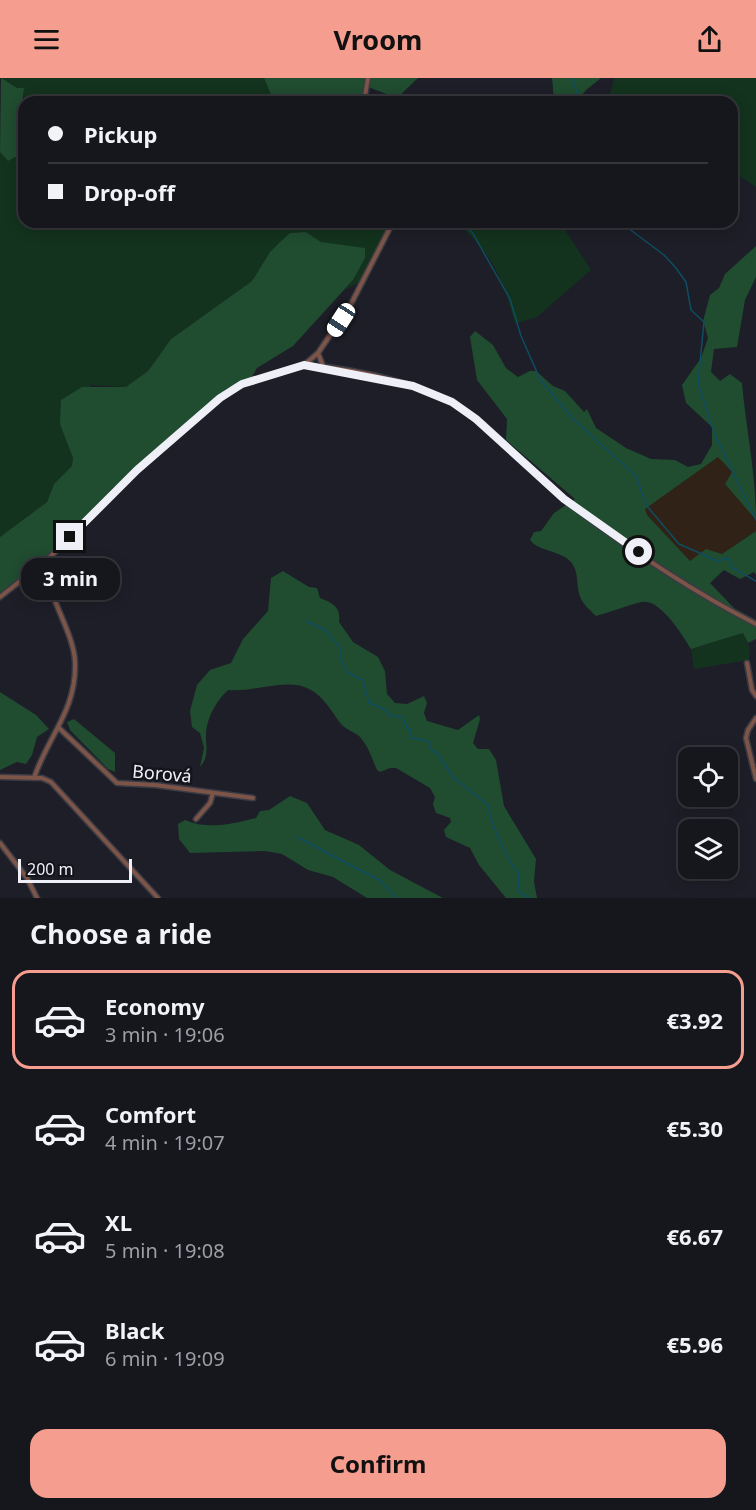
<!DOCTYPE html>
<html lang="en">
<head>
<meta charset="utf-8">
<style>
	body { margin:0; font-family:"Noto Sans",sans-serif; background:#1f1f26; color:#f1f3f6; height:100vh; display:flex; flex-direction:column; font-size:22px; white-space:nowrap }
	* { box-sizing:border-box; margin:0 }
	p { font-size:20px; color:#9e9fa4 }
	.icon { flex:none; width:33px; height:33px; fill:none; stroke:currentColor; stroke-width:2; stroke-linecap:round; stroke-linejoin:round }
	.map { position:relative; height:820px; overflow:hidden }
	.panel { display:flex; flex-direction:column; background:#16161d; flex:1 }
	.panel>* { flex:none }
	.banner { position:absolute; left:18px; top:18px; width:720px; height:132px; border-radius:18px; box-shadow:0 3px 15px #0003,0 0 0 2px #35353b; display:grid; align-content:center; height:132px; padding:0 30px; background:#16161d }
	.buttons { position:absolute; left:678px; top:669px; display:grid; gap:12px }
	.buttons a { display:grid; place-items:center; width:60px; height:60px; border-radius:12px; background:#16161d; box-shadow:0 3px 15px #0003,0 0 0 2px #35353b; font-size:30px }
	.scale { position:absolute; left:18px; bottom:15px; width:114px; box-sizing:border-box; padding-left:6px; border:3px solid #eff0f7; border-top:0; font-size:16px; line-height:21px; white-space:nowrap; color:#eff0f7; -webkit-text-stroke:4px #14141d; paint-order:stroke }
	.end { position:absolute; width:27px; height:27px; margin:-14px; border:8px solid #eff0f7; background:#111; box-shadow:0 0 0 3px #111 }
	.from { border-radius:50% }
	.bubble { position:absolute; height:42px; border-radius:18px; background:#16161d; box-shadow:0 3px 15px #0003,0 0 0 2px #35353b; font-size:20px; font-weight:700; line-height:42px; text-align:center }
	.car { position:absolute; width:18px; height:36px; margin:-18px -9px; border-radius:8px; box-shadow:0 0 4px 2px #0007; background:linear-gradient(#fff 24%,#345 0 40%,#fff 0 76%,#345 0 86%,#fff 0) }
	.banner b { display:flex; align-items:center; gap:21px; height:57px; font-size:22px }
	.banner b+b { border-top:2px solid #35353b }
	.banner i { width:15px; height:15px; background:#f1f3f6 }
	ul { padding:0; list-style:none }
	li { display:flex; align-items:center; gap:18px; height:99px; margin:0 12px 9px; padding:0 18px; border:3px solid transparent; border-radius:18px }
	li div { flex:1 }
	li b { display:block; font-size:22px }
	li em { font-style:normal; font-weight:700 }
	li.on { border-color:#f59d8f }
	li>.icon { width:54px; height:54px; stroke-width:1.5 }
	h2 { padding:0 30px; font-size:27px; line-height:72px }
	.primary-button { display:flex; gap:12px; margin-top:auto; padding:12px 30px }
	.primary-button a { flex:1; height:69px; border-radius:18px; background:#f59d8f; color:#111; font-size:24px; font-weight:700; line-height:69px; text-align:center }
	header { display:flex; justify-content:space-between; align-items:center; height:78px; padding:0 30px; background:#f59d8f; color:#111; font-size:27px; font-weight:700 }
	.map>svg:first-child { display:block }
	.industrial { fill:#302216 }
	.green { fill:#13331e }
	.forest { fill:#204c30 }
	.lines { fill:none; stroke-linecap:round; stroke-linejoin:round }
	.stream { stroke:#0e4d63; stroke-width:1.5 }
	.minor-casing { stroke:#3a3b44; stroke-width:7 }
	.minor { stroke:#7d5448; stroke-width:4 }
	.route { stroke:#eff0f7; stroke-width:8 }
	.labels { text-anchor:middle; stroke-width:5; stroke-linejoin:round; paint-order:stroke }
	.street-label { font-size:18px; fill:#eff0f7; stroke:#14141d }
</style>
</head>
<body>
<header><svg class="icon" aria-label="menu" viewBox="0 0 24 24"><path d="M4 6h16M4 12h16M4 18h16"/></svg>Vroom<svg class="icon" aria-label="share" viewBox="0 0 24 24"><path d="M12 15V3M7 8l5-5 5 5M5 13v7h14v-7"/></svg></header>
<div class="map">
<svg width="756" height="820" viewBox="0 0 756 820">
	<rect width="100%" height="100%" fill="#1d1e27"/>
	<path class="industrial" d="M718,379l14,15 -7,12 31,36v11l-34,23 -32,7 -43,-46 -2,-6z"/>
	<g class="green">
		<path d="M1,0h263l10,24h-250v120h367c-7,28 -17,56 -45,67l7,-9 -15,-34 -18,-4 -14,-10 -16,1 -20,19 -18,29 -81,58 -23,32 -22,16 -35,-2 -23,59 5,14 -1,9 -18,17 -7,18 -47,35v-385l8,9 11,-7 -1,-20 7,-37z"/>
		<path d="M614,0h142v109l-24,-16v-69h-112l-10,-8z"/>
		<path d="M456,144h104l31,48 -54,47 -22,7c-12,-45 -23,-71 -59,-102z"/>
		<path d="M743,555l7,16 -1,11 -55,9 -3,-20z"/>
	</g>
	<g class="forest">
		<path d="M1,0l16,10h7l-6,46 1,21 -11,6 -8,-9z"/>
		<path d="M264,0h154l-21,20 -29,-11 -3,15h-91z"/>
		<path d="M552,0h49l-15,12 -10,12 -22,-2z"/>
		<path d="M306,154l15,10 44,6v10l-12,22 -60,66 -36,22 -6,10 -25,11 -40,39 -73,60 -74,76 -39,30v-57l47,-35 7,-18 18,-18 1,-8 -13,-34 1,-24 21,-13h44l22,-16 23,-32 81,-58 18,-29 10,-10 10,-9z"/>
		<path d="M756,168v31l-11,23 -8,47 -23,2 -3,23 9,9 10,-7 12,9c4,46 14,91 14,137l-31,-36 7,-12 -14,-15 -73,52 2,6 43,46 16,-12 16,5 34,-23v44l-2,-3 -14,7 -16,-9 -14,13 24,25 22,12v19l-8,4 -5,-10 -52,16c-8,-13 -31,-51 -49,-47 -15,3 -30,10 -46,14 -7,-7 -15,-13 -17,-23 -3,-12 0,-20 -8,-31 -11,-12 -32,-10 -41,-22l4,-8 7,-1 13,-18 21,-14 -69,-59 1,-21 -30,-39 -7,-43 5,-6 18,14 13,23 12,9 12,-6h6l17,15 12,5 19,21 3,-3 9,19 30,20 25,11 24,1 13,7 13,-3 11,-19v-18l-26,-24 -4,-18 19,-27 7,-20 -5,-17 7,-26 9,-7 6,-14z"/>
		<path d="M283,493l26,16 8,1 3,10c13,5 21,9 19,24l14,20 25,15 7,14 2,23 8,9 12,1 17,-8 3,7 -3,10 3,8 31,9 21,-15 1,4 -7,24 5,6h11l7,11 8,46 32,53 -2,23 3,16h-31l-27,-33 -9,-17 -24,-11 -2,-7 7,-8 -1,-4 -14,-5 -3,-9 2,-7 -5,-9 -34,-20h-6l-10,4 -3,-2c-5,-11 -8,-23 -17,-33 -5,-5 -14,-7 -19,-13 -12,-16 -21,-35 -44,-39 -23,-3 -44,7 -69,5 -12,11 -22,29 -22,46 0,12 3,21 -6,31l4,-19 -4,-15 -8,-6 -2,-16 7,-26 13,-15 21,-7 12,-24 25,-28 3,-33z"/>
		<path d="M0,614l36,23 13,14 -12,8 -5,18 -6,9 -9,-2 -17,8z"/>
		<path d="M74,641l41,34v19l-7,-3 -38,-39 -3,-8z"/>
		<path d="M290,718l17,7 18,27 34,15 31,25 53,28h-76l-34,-21 -25,-7 -26,-16 -17,-3 -75,2 -11,-14 -1,-15 7,-4c23,10 47,4 71,-2l4,-7 9,-1z"/>
	</g>
	<g class="lines">
		<g class="stream">
			<path d="M572,0l8,24"/>
			<path d="M376,23v1"/>
			<path d="M459,144l13,10 38,67 11,37 19,43 32,39 64,58 10,29 33,39 39,17 10,-3 5,10 23,13"/>
			<path d="M620,144l44,33 12,13 10,14 5,28 13,12 -6,61 16,50 42,87"/>
			<path d="M306,543l19,9 15,17v10l7,15 16,8 6,23 15,6 7,7 12,1 4,11 4,2v8l17,3 4,10 5,2 15,23 37,30c-1,12 20,58 29,66l1,20 10,6"/>
			<path d="M297,759l84,44 15,17"/>
		</g>
		<defs>
			<g id="minor">
				<path d="M364,24l4,-24"/>
				<path d="M318,275l5,13"/>
				<path d="M305,287c53,4 131,20 172,54 34,29 63,62 98,89 57,43 118,84 181,116"/>
				<path d="M0,519l47,-37 90,-90 83,-72 22,-14 62,-19 14,-12 32,-47 43,-84"/>
				<path d="M747,585l5,27 4,6"/>
				<path d="M756,640l-8,12 -2,8 10,41"/>
				<path d="M59,650l58,55 38,2 98,13"/>
				<path d="M0,699l42,1 9,4 107,116"/>
				<path d="M34,700c14,-42 43,-68 41,-116 -1,-32 -35,-78 -28,-101"/>
				<path d="M196,741l14,-16 3,-10"/>
				<path d="M0,765l27,35 10,20"/>
			</g>
		</defs>
		<use href="#minor" class="minor-casing"/>
		<use href="#minor" class="minor"/>
	</g>
	<g class="lines">
		<path class="route" d="M70,459l67,-67 83,-72 22,-14 62,-19 109,21 39,16 24,17 88,80 75,53"/>
	</g>
	<g class="labels">
		<g class="street-label">
			<text transform="translate(162 696) rotate(5)" y="6">Borová</text>
		</g>
	</g>
</svg>
<div class="buttons">
<a><svg class="icon" aria-label="locate" viewBox="0 0 24 24"><circle cx="12" cy="12" r="6"/><path d="M12 2v4M12 18v4M2 12h4M18 12h4"/></svg></a>
<a><svg class="icon" aria-label="layers" viewBox="0 0 24 24"><path d="M12 4l9 5-9 5-9-5zM3 14l9 5 9-5"/></svg></a>
</div>
<div class="scale">200 m</div>
<i class="end from" style="left:639px;top:474px"></i>
<i class="end" style="left:70px;top:459px"></i>
<div class="bubble" style="left:21px;top:480px;width:99px">3 min</div>
<i class="car" style="left:341px;top:242px;rotate:213deg"></i>
<div class="banner">
<b><i class="from"></i>Pickup</b>
<b><i></i>Drop-off</b>
</div>
</div>
<section class="panel">
<h2>Choose a ride</h2>
<ul>
<li class="on"><svg class="icon" aria-label="car" viewBox="0 0 24 24"><path d="M5 17H2v-5l4-1 3-4h7l3 4 3 1v5h-3M9 17h6M6 11h13"/><circle cx="7" cy="17" r="2"/><circle cx="17" cy="17" r="2"/></svg><div><b>Economy</b><p>3 min · 19:06</p></div><em>€3.92</em></li>
<li><svg class="icon" aria-label="car" viewBox="0 0 24 24"><path d="M5 17H2v-5l4-1 3-4h7l3 4 3 1v5h-3M9 17h6M6 11h13"/><circle cx="7" cy="17" r="2"/><circle cx="17" cy="17" r="2"/></svg><div><b>Comfort</b><p>4 min · 19:07</p></div><em>€5.30</em></li>
<li><svg class="icon" aria-label="car" viewBox="0 0 24 24"><path d="M5 17H2v-5l4-1 3-4h7l3 4 3 1v5h-3M9 17h6M6 11h13"/><circle cx="7" cy="17" r="2"/><circle cx="17" cy="17" r="2"/></svg><div><b>XL</b><p>5 min · 19:08</p></div><em>€6.67</em></li>
<li><svg class="icon" aria-label="car" viewBox="0 0 24 24"><path d="M5 17H2v-5l4-1 3-4h7l3 4 3 1v5h-3M9 17h6M6 11h13"/><circle cx="7" cy="17" r="2"/><circle cx="17" cy="17" r="2"/></svg><div><b>Black</b><p>6 min · 19:09</p></div><em>€5.96</em></li>
</ul>
<div class="primary-button"><a>Confirm</a></div>
</section>
</body>
</html>
